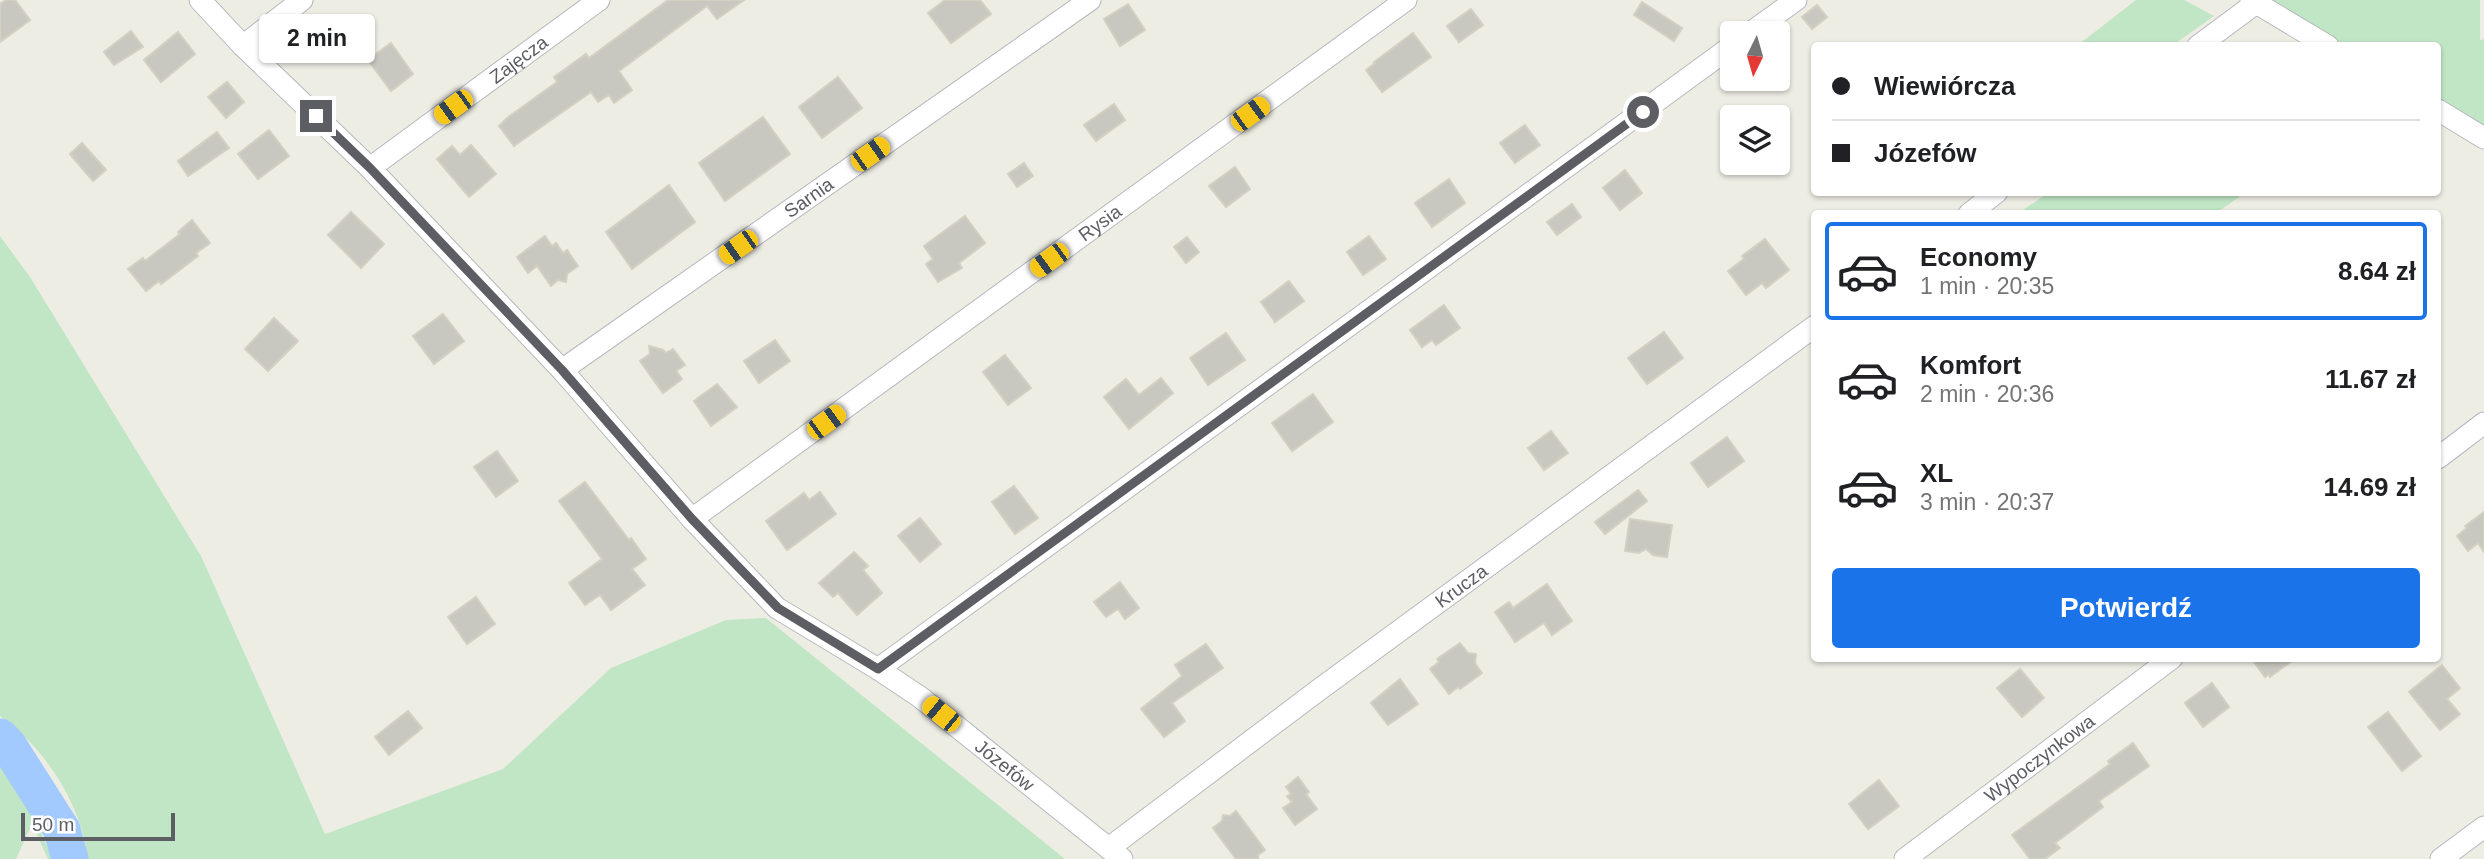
<!DOCTYPE html>
<html lang="pl">
<head>
<meta charset="utf-8">
<style>
	body { margin:0; font-family:Arial,sans-serif; background:#f6f6f6; color:#202124; height:100vh; display:flex; flex-direction:column; font-size:26px; white-space:nowrap }
	* { box-sizing:border-box; margin:0 }
	p { font-size:23px; color:#757577 }
	.icon { flex:none; width:38px; height:38px; fill:none; stroke:currentColor; stroke-width:2; stroke-linecap:round; stroke-linejoin:round }
	.map { position:relative; flex:1; overflow:hidden }
	.drawer { position:absolute; left:1811px; top:210px; width:630px; height:452px; display:flex; flex-direction:column; background:#fff; border-radius:7px; box-shadow:0 2px 5px #0004 }
	.drawer>* { flex:none }
	.guide { position:absolute; left:1811px; top:42px; width:630px; height:154px; border-radius:7px; box-shadow:0 2px 5px #0004; display:grid; align-content:center; height:154px; padding:0 21px; background:#fff }
	.needle { width:46px; rotate:185deg }
	.controls { position:absolute; left:1720px; top:21px; display:grid; gap:14px }
	.controls a { display:grid; place-items:center; width:70px; height:70px; border-radius:7px; background:#fff; box-shadow:0 2px 5px #0004; font-size:35px }
	.scale { position:absolute; left:21px; bottom:18px; width:154px; box-sizing:border-box; padding-left:7px; border:4px solid #5c5e64; border-top:0; font-size:19px; line-height:24px; white-space:nowrap; color:#5c5e64; -webkit-text-stroke:5px #fff; paint-order:stroke }
	.end { position:absolute; width:32px; height:32px; margin:-16px; border:9px solid #5c5e64; background:#fff; box-shadow:0 0 0 4px #fff }
	.from { border-radius:50% }
	.bubble { position:absolute; height:49px; border-radius:7px; background:#fff; box-shadow:0 2px 5px #0004; font-size:23px; font-weight:600; line-height:49px; text-align:center }
	.car { position:absolute; width:21px; height:42px; margin:-21px -10px; border-radius:9px; box-shadow:0 0 5px 2px #0007; background:linear-gradient(#f5c518 24%,#345 0 40%,#f5c518 0 76%,#345 0 86%,#f5c518 0) }
	.guide b { display:flex; align-items:center; gap:24px; height:66px; font-size:26px }
	.guide b+b { border-top:2px solid #e0e0e0 }
	.guide i { width:18px; height:18px; background:#202124 }
	ul { padding:12px 0 0; list-style:none }
	li { display:flex; align-items:center; gap:21px; height:98px; margin:0 14px 10px; padding:0 7px; border:4px solid transparent; border-radius:7px }
	li div { flex:1 }
	li b { display:block; font-size:26px }
	li em { font-style:normal; font-weight:600 }
	li.active { border-color:#1a73e8 }
	li>.icon { width:63px; height:63px; stroke-width:1.5 }
	.primary-button { display:flex; gap:14px; margin-top:auto; padding:14px 21px }
	.primary-button a { flex:1; height:80px; border-radius:7px; background:#1a73e8; color:#fff; font-size:28px; font-weight:600; line-height:80px; text-align:center }
	.map>svg:first-child { display:block }
	.green { fill:#c0e6c5 }
	.lines { fill:none; stroke-linecap:round; stroke-linejoin:round }
	.river { stroke:#a3caff; stroke-width:37 }
	.building { fill:#c9c8c0; stroke:#d3d0c2; stroke-width:2 }
	.minor-casing { stroke:#b6b8be; stroke-width:23 }
	.minor { stroke:#fff; stroke-width:21 }
	.route { stroke:#5c5e64; stroke-width:9 }
	.labels { text-anchor:middle; stroke-width:7; stroke-linejoin:round; paint-order:stroke }
	.street-label { font-size:19px; fill:#5c5e64; stroke:#fff }
</style>
</head>
<body>
<div class="map">
<svg width="2484" height="859" viewBox="0 0 2484 859">
	<rect width="100%" height="100%" fill="#eeede4"/>
	<g class="green">
		<path d="M2136,0h48l30,16 -41,29h-95z"/>
		<path d="M2263,0h217v40l4,-1v88l-46,-26v-55l-97,-1z"/>
		<path d="M2049,192h196v1l-29,20h-197z"/>
		<path d="M0,236l30,41 171,279 124,278 178,-65 108,-101 115,-48 40,-2 299,241h-977c-5,-40 -25,-79 -51,-109 -10,-13 -25,-23 -37,-34z"/>
		<path d="M0,767l26,33 27,59h-5l-16,-35 -16,35h-16z"/>
	</g>
	<g class="lines">
		<path class="river" d="M0,737l8,8 54,85 8,29"/>
	</g>
	<g class="building">
		<path d="M6,0h9l15,20 -30,22v-38z"/>
		<path d="M668,0h76l-27,19 -10,-13 -88,65 13,19 -18,13 -5,-8 -11,7 -7,-10 -77,54 -15,-20 8,-8 50,-36 -3,-5 32,-23 3,4z"/>
		<path d="M945,0h35l11,14 -40,29 -23,-30z"/>
		<path d="M1642,2l40,26 -8,13 -40,-26z"/>
		<path d="M1128,4l17,26 -25,16 -16,-27z"/>
		<path d="M1817,5l10,12 -15,12 -10,-12z"/>
		<path d="M1471,9l12,16 -24,17 -12,-16z"/>
		<path d="M131,31l12,16 -29,18 -10,-13z"/>
		<path d="M178,32l17,22 -34,28 -17,-22z"/>
		<path d="M1413,33l18,24 -49,35 -16,-22 9,-7 -1,-1z"/>
		<path d="M391,43l22,31 -22,17 -23,-31z"/>
		<path d="M838,77l24,31 -40,30 -23,-31z"/>
		<path d="M227,82l17,20 -18,16 -18,-21z"/>
		<path d="M1114,104l11,16 -29,21 -12,-16z"/>
		<path d="M763,117l27,37 -65,47 -26,-38z"/>
		<path d="M1525,125l15,20 -25,18 -15,-20z"/>
		<path d="M269,130l20,26 -31,23 -20,-25z"/>
		<path d="M217,132l12,16 -41,28 -10,-15z"/>
		<path d="M82,143l24,27 -13,11 -23,-27z"/>
		<path d="M471,145l25,29 -27,23 -32,-38 15,-13 8,9z"/>
		<path d="M1024,163l9,13 -16,11 -9,-13z"/>
		<path d="M1235,167l15,22 -24,18 -17,-21z"/>
		<path d="M1625,170l17,23 -22,17 -17,-22z"/>
		<path d="M1449,179l16,24 -33,24 -17,-24z"/>
		<path d="M669,185l26,37 -63,47 -26,-37z"/>
		<path d="M1572,204l9,13 -24,18 -10,-13z"/>
		<path d="M351,212l33,32 -23,24 -33,-33z"/>
		<path d="M965,216l20,27 -26,20 3,5 -24,14 -12,-18 7,-5 -9,-13z"/>
		<path d="M192,220l18,23 -14,10 2,3 -37,28 -2,-3 -13,10 -18,-22 15,-11 2,3 35,-27 -2,-2z"/>
		<path d="M545,236l7,10 4,-3 7,10 4,-3 11,16 -11,8 -1,8 -8,-2 -7,6 -14,-20 -9,7 -11,-16z"/>
		<path d="M1369,236l17,23 -23,16 -16,-23z"/>
		<path d="M1187,237l12,15 -13,11 -12,-16z"/>
		<path d="M1765,239l24,31 -23,18 -4,-5 -16,12 -18,-24 16,-12 -2,-3z"/>
		<path d="M1289,281l15,20 -29,21 -14,-20z"/>
		<path d="M1444,305l16,23 -24,17 -4,-5 -10,7 -12,-17z"/>
		<path d="M443,314l21,27 -30,23 -21,-28z"/>
		<path d="M274,318l24,23 -30,30 -23,-22z"/>
		<path d="M1664,332l19,26 -36,26 -19,-26z"/>
		<path d="M1226,333l19,27 -37,25 -18,-27z"/>
		<path d="M775,340l15,21 -31,22 -15,-22z"/>
		<path d="M649,346l14,4 3,3 7,-4 12,16 -9,6 6,8 -19,14 -23,-32 10,-7z"/>
		<path d="M1005,355l26,33 -23,17 -25,-33z"/>
		<path d="M1161,378l12,15 -44,36 -25,-32 22,-18 13,16z"/>
		<path d="M717,384l20,23 -26,19 -17,-25z"/>
		<path d="M1313,394l20,28 -41,29 -20,-28z"/>
		<path d="M1551,431l17,22 -24,17 -16,-22z"/>
		<path d="M1727,437l17,24 -36,26 -17,-24z"/>
		<path d="M497,451l21,30 -22,16 -22,-30z"/>
		<path d="M585,482l44,58 2,-2 15,21 -14,10 13,16 -34,25 -11,-15 -15,10 -16,-22 33,-24 -43,-58z"/>
		<path d="M1014,486l24,32 -23,16 -23,-32z"/>
		<path d="M1638,490l9,11 -42,33 -10,-12z"/>
		<path d="M820,492l16,22 -49,36 -21,-29 38,-28 5,7z"/>
		<path d="M2484,512v40l-6,-9 -10,8 -11,-15 10,-8 -2,-2z"/>
		<path d="M920,518l21,26 -21,18 -22,-26z"/>
		<path d="M1630,519l42,6 -5,32 -14,-2 -7,-6 -7,4 -14,-2z"/>
		<path d="M854,552l14,14 -5,4 19,23 -25,22 -19,-22 -5,4 -14,-14z"/>
		<path d="M1120,582l19,26 -14,11 -7,-10 -12,8 -12,-15z"/>
		<path d="M1547,584l25,37 -20,14 -8,-12 -29,19 -20,-30 14,-10 4,6z"/>
		<path d="M476,597l19,27 -28,20 -19,-27z"/>
		<path d="M1460,643l8,10 8,1 -1,9 7,10 -22,16 -2,-2 -9,7 -19,-25 9,-7 -2,-3z"/>
		<path d="M1206,644l17,24 -51,35 13,18 -21,16 -23,-28 41,-33 -7,-11z"/>
		<path d="M2251,658h45l-26,19 -1,-3 -4,3z"/>
		<path d="M2442,665l18,23 -13,11 13,15 -20,16 -31,-38z"/>
		<path d="M2020,669l24,29 -22,19 -25,-29z"/>
		<path d="M1400,679l18,25 -30,21 -17,-22z"/>
		<path d="M2212,683l17,24 -26,20 -18,-24z"/>
		<path d="M408,711l14,17 -33,27 -14,-18z"/>
		<path d="M2388,712l33,44 -19,15 -34,-44z"/>
		<path d="M2133,743l16,23 -50,35 4,6 -48,36 5,5 -15,11h-15l-18,-24 98,-71 -2,-3z"/>
		<path d="M1298,777l11,15 -3,2 11,15 -22,16 -12,-17 9,-6 -5,-6 4,-2 -5,-7z"/>
		<path d="M1879,780l20,26 -31,23 -19,-25z"/>
		<path d="M1236,811l29,39 -7,5v4h-22l-23,-31 9,-7 1,-6 7,1z"/>
	</g>
	<g class="lines">
		<defs>
			<g id="minor">
				<path id="s1" d="M200,0l43,46 127,122 192,202 130,149 85,89 101,61 42,28 202,162"/>
				<path d="M2251,0l77,46"/>
				<path d="M1750,33l46,-33"/>
				<path d="M243,46l59,-46"/>
				<path d="M2198,46l58,-43"/>
				<path d="M2438,110l46,28"/>
				<path id="s2" d="M370,168l229,-168"/>
				<path d="M1969,214l28,-22"/>
				<path id="s3" d="M562,370l528,-370"/>
				<path d="M2438,458l46,-35"/>
				<path id="s4" d="M692,519l714,-519"/>
				<path d="M878,669l854,-623"/>
				<path id="s5" d="M1109,848l211,-159 495,-363"/>
				<path id="s6" d="M1905,859l267,-201"/>
				<path d="M2441,859l43,-32"/>
			</g>
		</defs>
		<use href="#minor" class="minor-casing"/>
		<use href="#minor" class="minor"/>
	</g>
	<g class="lines">
		<path class="route" d="M316,116l54,52 192,202 130,149 86,89 100,61 765,-557"/>
	</g>
	<g class="labels">
		<g class="street-label">
			<text dy="7" stroke="none"><textPath href="#s2" startOffset="184">Zajęcza</textPath></text>
			<text dy="7" stroke="none"><textPath href="#s3" startOffset="301">Sarnia</textPath></text>
			<text dy="7" stroke="none"><textPath href="#s4" startOffset="504">Rysia</textPath></text>
			<text dy="7" stroke="none"><textPath href="#s5" startOffset="439">Krucza</textPath></text>
			<text dy="7" stroke="none"><textPath href="#s6" startOffset="168">Wypoczynkowa</textPath></text>
			<text dy="7" stroke="none"><textPath href="#s1" startOffset="1116">Józefów</textPath></text>
		</g>
	</g>
</svg>
<div class="controls">
<a><svg class="needle" viewBox="-14 -14 28 28"><path d="M0-13l5 13h-10z" fill="#e53935"/><path d="M0 13l5-13h-10z" fill="#757577"/></svg></a>
<a><svg class="icon" aria-label="layers" viewBox="0 0 24 24"><path d="M12 4l9 5-9 5-9-5zM3 14l9 5 9-5"/></svg></a>
</div>
<div class="scale">50 m</div>
<i class="end from" style="left:1643px;top:112px"></i>
<i class="end" style="left:316px;top:116px"></i>
<div class="bubble" style="left:259px;top:14px;width:116px">2 min</div>
<i class="car" style="left:453px;top:107px;rotate:234deg"></i>
<i class="car" style="left:1250px;top:114px;rotate:54deg"></i>
<i class="car" style="left:870px;top:154px;rotate:55deg"></i>
<i class="car" style="left:738px;top:247px;rotate:235deg"></i>
<i class="car" style="left:1049px;top:260px;rotate:234deg"></i>
<i class="car" style="left:826px;top:422px;rotate:54deg"></i>
<i class="car" style="left:941px;top:714px;rotate:309deg"></i>
<div class="guide">
<b><i class="from"></i>Wiewiórcza</b>
<b><i></i>Józefów</b>
</div>
<section class="drawer">
<ul>
<li class="active"><svg class="icon" aria-label="car" viewBox="0 0 24 24"><path d="M5 17H2v-5l4-1 3-4h7l3 4 3 1v5h-3M9 17h6M6 11h13"/><circle cx="7" cy="17" r="2"/><circle cx="17" cy="17" r="2"/></svg><div><b>Economy</b><p>1 min · 20:35</p></div><em>8.64 zł</em></li>
<li><svg class="icon" aria-label="car" viewBox="0 0 24 24"><path d="M5 17H2v-5l4-1 3-4h7l3 4 3 1v5h-3M9 17h6M6 11h13"/><circle cx="7" cy="17" r="2"/><circle cx="17" cy="17" r="2"/></svg><div><b>Komfort</b><p>2 min · 20:36</p></div><em>11.67 zł</em></li>
<li><svg class="icon" aria-label="car" viewBox="0 0 24 24"><path d="M5 17H2v-5l4-1 3-4h7l3 4 3 1v5h-3M9 17h6M6 11h13"/><circle cx="7" cy="17" r="2"/><circle cx="17" cy="17" r="2"/></svg><div><b>XL</b><p>3 min · 20:37</p></div><em>14.69 zł</em></li>
</ul>
<div class="primary-button"><a>Potwierdź</a></div>
</section>
</div>
</body>
</html>
